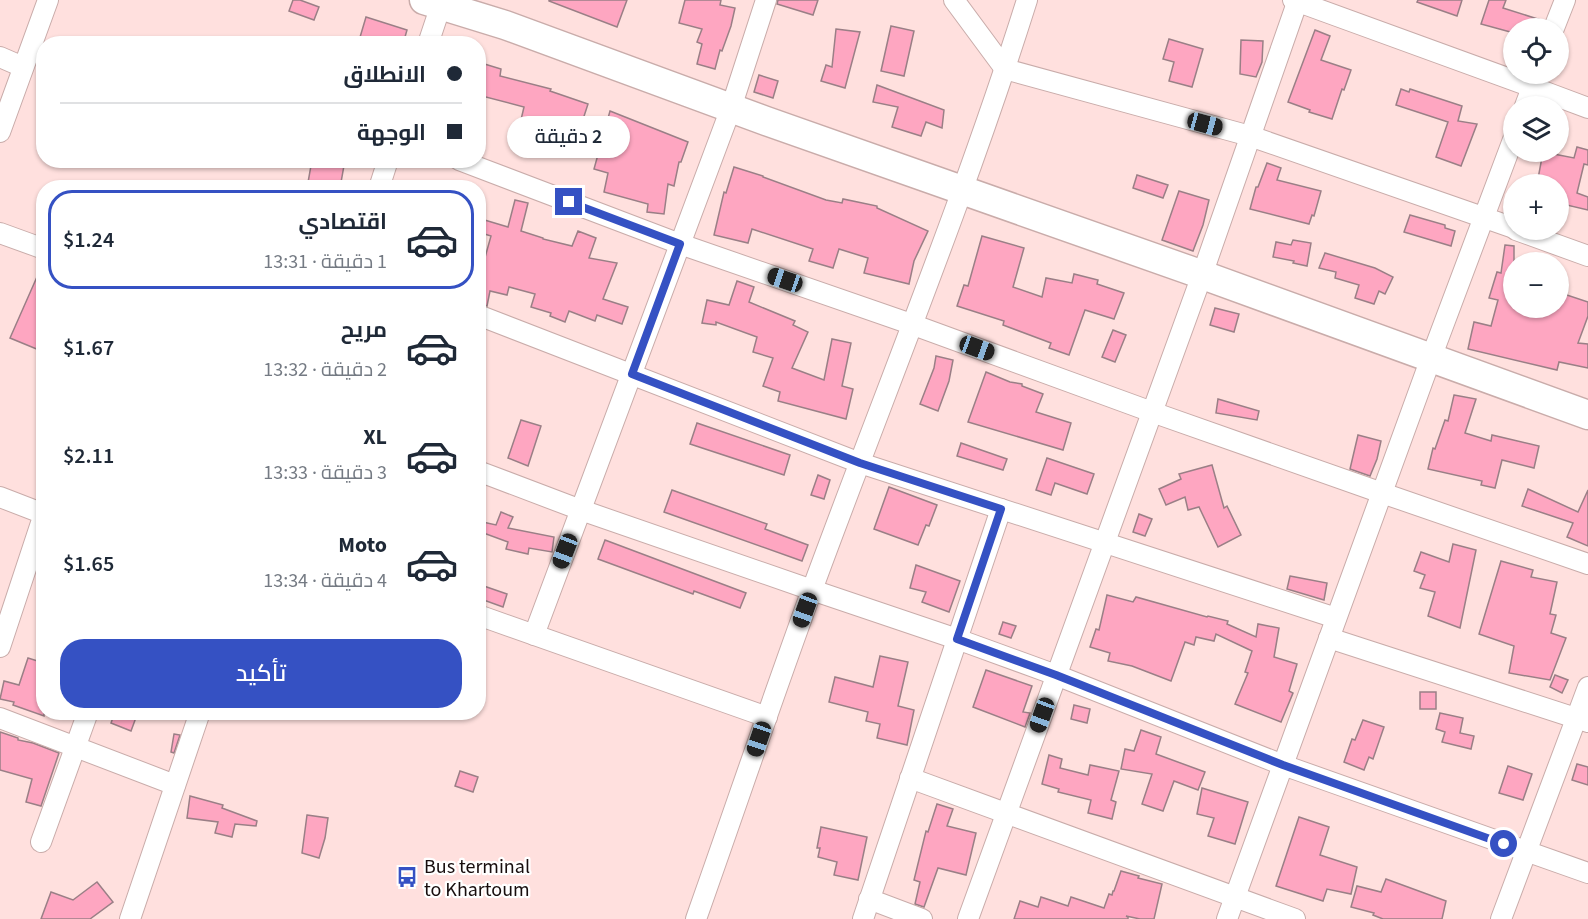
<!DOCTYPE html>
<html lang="ar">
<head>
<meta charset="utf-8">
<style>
	body { margin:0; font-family:"Source Sans 3",Cairo,sans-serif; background:#f2f2f3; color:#1f2937; direction:rtl; height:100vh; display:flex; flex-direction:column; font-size:22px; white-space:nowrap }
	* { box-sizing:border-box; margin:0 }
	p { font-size:20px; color:#747a83 }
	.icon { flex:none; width:33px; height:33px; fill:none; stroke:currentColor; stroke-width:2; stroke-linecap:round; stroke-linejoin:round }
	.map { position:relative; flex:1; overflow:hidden; direction:ltr }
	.panel { position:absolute; left:36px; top:180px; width:450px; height:540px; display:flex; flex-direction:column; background:#fff; border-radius:24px; box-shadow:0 2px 4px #0004; direction:rtl }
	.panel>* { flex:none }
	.banner { position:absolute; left:36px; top:36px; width:450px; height:132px; border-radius:24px; box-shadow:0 2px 4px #0004; direction:rtl; display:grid; align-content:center; height:132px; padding:0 24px; background:#fff }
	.tools { position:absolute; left:1503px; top:18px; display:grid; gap:12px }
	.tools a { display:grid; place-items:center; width:66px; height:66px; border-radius:50%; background:#fff; box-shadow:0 2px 4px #0004; font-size:30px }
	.end { position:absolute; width:27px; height:27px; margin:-14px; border:8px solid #3551c3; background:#fff; box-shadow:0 0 0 3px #fff }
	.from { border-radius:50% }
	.bubble { position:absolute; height:42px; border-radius:21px; background:#fff; box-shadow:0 2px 4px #0004; font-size:20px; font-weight:600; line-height:42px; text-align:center; direction:rtl }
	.car { position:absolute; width:18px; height:36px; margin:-18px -9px; border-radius:8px; box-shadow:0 0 4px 2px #0007; background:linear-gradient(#222 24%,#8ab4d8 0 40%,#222 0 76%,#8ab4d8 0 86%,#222 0) }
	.banner b { display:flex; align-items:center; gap:21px; height:57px; font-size:22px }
	.banner b+b { border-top:2px solid #e0e1e3 }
	.banner i { width:15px; height:15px; background:#1f2937 }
	ul { padding:10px 0 0; list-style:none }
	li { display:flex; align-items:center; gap:18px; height:99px; margin:0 12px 9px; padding:0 12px; border:3px solid transparent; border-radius:24px }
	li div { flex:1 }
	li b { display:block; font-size:22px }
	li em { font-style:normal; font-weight:600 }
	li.current { border-color:#3551c3 }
	li>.icon { width:54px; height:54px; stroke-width:1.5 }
	.action { display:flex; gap:12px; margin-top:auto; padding:12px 24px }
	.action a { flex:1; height:69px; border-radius:24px; background:#3551c3; color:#fff; font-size:24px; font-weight:600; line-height:69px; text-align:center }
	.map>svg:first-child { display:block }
	.building { fill:#fea6c1; stroke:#9a7f86; stroke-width:1.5 }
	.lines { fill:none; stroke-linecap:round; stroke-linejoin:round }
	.street-casing { stroke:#c9acaa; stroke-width:22 }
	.secondary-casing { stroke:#c9acaa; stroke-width:31 }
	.street { stroke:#fff; stroke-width:20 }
	.secondary { stroke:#fff; stroke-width:28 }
	.route { stroke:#3551c3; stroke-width:8 }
	.labels { text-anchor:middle; stroke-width:4.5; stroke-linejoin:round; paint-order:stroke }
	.poi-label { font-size:20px; fill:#170d0d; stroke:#fff; text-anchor:start }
</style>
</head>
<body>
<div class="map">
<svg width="1588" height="919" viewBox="0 0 1588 919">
	<rect width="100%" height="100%" fill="#ffe0de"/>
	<g class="building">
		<path d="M293,0h7l19,7 -5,13 -25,-9z"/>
		<path d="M549,0h78l-10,27 -68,-26z"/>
		<path d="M685,0h36l-1,5 15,3 -4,18 -9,25 -2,-1 -5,19 -18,-5 5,-20 -5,-2 5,-13 -23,-6z"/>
		<path d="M778,0h40l-5,15 -36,-11z"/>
		<path d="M1418,0h44l-5,16 -40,-14z"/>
		<path d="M1489,0h17l-3,8 41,13 -2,7h-28v5l-33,-9z"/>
		<path d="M366,17l41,13 -4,14h-45z"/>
		<path d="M891,26l23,5 -10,45 -23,-5z"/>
		<path d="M836,29l24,3 -15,56 -24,-7 5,-16 6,2z"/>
		<path d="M1315,30l15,6 -9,24 30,10 -7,20 -2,-1 -10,30 -23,-7 1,-2 -22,-8z"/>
		<path d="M1169,39l34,10 -11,38 -23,-6 5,-19 -11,-3z"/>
		<path d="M1241,40l22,1 -1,21 -6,15 -16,-3z"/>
		<path d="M478,62l23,7 -1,7 51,13 -1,2 38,13 -14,43 -42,-15 1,-5 -13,-3 4,-17 -46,-12z"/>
		<path d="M759,75l19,6 -5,17 -19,-6z"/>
		<path d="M877,85l67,25 -2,18 -16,-6 -5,14 -29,-9 6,-20 -25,-5z"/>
		<path d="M1401,89l8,3 1,-3 52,17 -4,15 19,3 -16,42 -25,-9 12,-35 -52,-17z"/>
		<path d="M610,111l78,31 -7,20h-2l-5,24 -6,-2 -4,30 -17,-2 1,-8 -44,-12 4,-19 -14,-4z"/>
		<path d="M1577,147l11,3v15l-4,-1 -7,29 11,4v13l-30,-7v-19h-21l6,-32 31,6z"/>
		<path d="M312,160h33l-5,28h-33z"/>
		<path d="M1267,163l14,5 -4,12 44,11 -7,25 -2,-1 -3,9 -59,-15 6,-22h2z"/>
		<path d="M734,167l29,9v1l63,23 16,3 1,-4 34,7v2l51,23 -14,30 -5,23 -45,-11 4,-15 -29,-9 -6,19 -24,-7 4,-12 -61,-20 -4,14 -34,-8 10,-43 2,1z"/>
		<path d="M1137,175l31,10 -5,13 -30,-10z"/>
		<path d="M1179,191l30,9 -6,25 -10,26 -31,-11z"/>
		<path d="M515,200l13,3 -7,28 22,7v1l29,7 6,-15 18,7 -7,20 28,5 -14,36 25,8 -6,17 -25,-9 -2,6 -26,-10 -4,11 -15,-6 1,-3 -20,-6 4,-13 -26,-7 -2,8 -17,-4 -3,15 -9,-3v-25l4,-17h2l7,-25 -13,-4v-14l30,9z"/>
		<path d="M1410,215l35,10v3l10,3 -4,15 -47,-14z"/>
		<path d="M982,236l42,12 -11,39 29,10 4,-19 26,5 2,-9 24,6 -1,4 27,9 -10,26 -29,-9 -16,45 -20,-7 2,-5 -48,-18 1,-4 -47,-15 7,-21 4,1z"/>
		<path d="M1293,240l18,3 -4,23 -14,-3 1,-2 -21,-4 3,-15 15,3z"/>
		<path d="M1505,245l9,1v62h44v-16l30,10v14l-10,27 10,1v24l-29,-6 -2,8 -89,-21 6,-27 17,4 7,-26 -9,-2 8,-26 4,1z"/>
		<path d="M1325,253l50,15 18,9 -8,17 -6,-3 -5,13 -19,-6 4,-13 -24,-7 1,-6 -17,-4z"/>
		<path d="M44,261v78l-5,11 -29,-12z"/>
		<path d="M737,281l17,6 -5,15 46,19 -2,4 15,7 -16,36 32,12 8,-41 19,4 -9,43 11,3 -7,30 -68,-18 2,-9 -17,-6 10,-28 -20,-6 4,-15 -41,-15v3l-14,-2 5,-23 22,5z"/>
		<path d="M1215,308l24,6 -5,18 -24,-7z"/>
		<path d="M1113,330l13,5 -11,27 -13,-5z"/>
		<path d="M936,356l17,4 -4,21 -11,30 -18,-7 14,-36z"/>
		<path d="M986,372l24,10 12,2v2l21,8 -7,18 35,11 -8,27 -95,-28z"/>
		<path d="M1454,395l22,4 -11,34 26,8 1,-6 47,11 -5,22 -32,-8 -7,28 -14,-3 1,-4 -54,-12 5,-21 2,1 10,-29 3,1z"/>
		<path d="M1218,399l41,12 -2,9 -41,-7z"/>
		<path d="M521,420l20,6 -13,40 -20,-8z"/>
		<path d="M697,423l93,32 -6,20 -94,-31z"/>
		<path d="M1358,435l23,6 -4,18 -7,17 -20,-7z"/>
		<path d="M961,443l46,16 -4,11 -46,-14z"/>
		<path d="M1047,458l47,16 -7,20 -32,-11 -4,12 -15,-5z"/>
		<path d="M1212,465l12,43 3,-2 14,29 -23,12 -19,-40 -11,3 -3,-13 -19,8 -7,-16 22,-10 -2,-5z"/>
		<path d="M818,475l12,5 -6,19 -13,-4z"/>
		<path d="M889,487l48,18 -8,21 -3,-1 -8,20 -44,-16z"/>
		<path d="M1528,489l50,23 10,-22v56l-21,-9 6,-14 -51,-17z"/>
		<path d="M672,490l95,34 -2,5 43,16 -6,16 -138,-49z"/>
		<path d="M501,512l12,5 -5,11 46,9 -2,15 -23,-4 -1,6 -22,-5 2,-7 -30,-11v-10l18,4z"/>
		<path d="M1139,514l13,5 -7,17 -12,-4z"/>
		<path d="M605,540l141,53 -6,15 -46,-17 -1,3 -95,-35z"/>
		<path d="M1453,544l23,6 -16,78 -32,-12 7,-24 -15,-4 5,-13 -11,-4 7,-19 28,10z"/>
		<path d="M1501,561l32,9 -2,7 26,5 -7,32 6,1 -5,18 15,5 -16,42 -41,-7 5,-27 -35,-12z"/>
		<path d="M916,565l44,16 -11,31 -27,-10 4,-10 -16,-4z"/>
		<path d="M1290,576l37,7 -3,17 -37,-11z"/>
		<path d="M478,584l29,10 -4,13 -25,-9z"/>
		<path d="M1107,595l26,7 3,-5 71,20 1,-1 20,5 -1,3 29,13 2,-13 21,4 -5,29 23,7 -8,27 4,2 -12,29 -46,-18 13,-31 -3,-1 7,-21 -36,-17 -2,7 -18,-4 -2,8 -9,-3 -14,39 -39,-15 -24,-5 2,-8 -20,-6 6,-18 3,1z"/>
		<path d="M1003,622l13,4 -5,12 -12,-4z"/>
		<path d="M880,656l28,6 -10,44 16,4 -7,35 -30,-7 3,-14 -14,-3 2,-9 -39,-10 6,-25 38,10z"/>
		<path d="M28,658l16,5v53l-31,-11 1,-3 -14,-3 4,-18 15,4z"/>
		<path d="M986,670l46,16 -9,26 7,1 -5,14 -52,-20z"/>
		<path d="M1555,675l13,5 -6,13 -12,-6z"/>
		<rect x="1420" y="692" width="16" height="17"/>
		<path d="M1074,705l16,4 -3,14 -16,-4z"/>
		<path d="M115,712h23l-7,19 -20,-8z"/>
		<path d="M1440,713l23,5 -3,15 14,3 -3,13 -29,-7 3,-10 -9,-3z"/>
		<path d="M1363,720l21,7 -11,32 -4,-2 -5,13 -20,-8 8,-23 3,1z"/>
		<path d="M1141,730l20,7 -5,17 49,18 -7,18 -24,-9 -11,30 -21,-7 10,-30 -31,-5 4,-20 9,2z"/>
		<path d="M0,732l18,6v2l15,3 26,10 -18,53 -15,-4 6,-23 -32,-9z"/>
		<path d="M174,734l6,1 -6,18 -3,-1z"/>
		<path d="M1049,755l13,4 -2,9 28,7 2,-10 29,6 -8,29 5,2 -4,17 -24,-6 3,-13 -33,-8 1,-3 -17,-5z"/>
		<path d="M1577,764l11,3v18l-16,-5z"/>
		<path d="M1508,766l24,8 -9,26 -24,-7z"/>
		<path d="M460,771l18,6 -5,15 -18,-6z"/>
		<path d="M1202,788l46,14 -13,42 -27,-8 6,-18 -17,-4z"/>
		<path d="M190,796l33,9 -1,3 35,13 -1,5 -21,-2 -3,13 -17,-4 3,-11 -31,-4z"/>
		<path d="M937,804l16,5 -6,17 29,7 -10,42 -28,-7 -14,39 -9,-3 5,-22 -6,-2 12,-49 2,1z"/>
		<path d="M307,815l21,3 -3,20 -6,20 -17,-5z"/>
		<path d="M1299,817l30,10 -9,28 37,12 -6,27 -24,-5 -4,12 -47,-15z"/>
		<path d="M821,827l46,10 -9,43 -24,-5 3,-13 -19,-5 2,-9h-3z"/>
		<path d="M1121,871l18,5 -1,2 24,6 -8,35h-14l-14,-3 2,1v2h-114l6,-18 18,6 3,-10 27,9 3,-9 33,11 5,-14 3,1 1,-4h1z"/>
		<path d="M1386,879l60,22 -4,18h-59l-10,-4 1,-2 -23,-6 6,-21 24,6z"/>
		<path d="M97,882l16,20 -23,17h-49l10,-27 22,8z"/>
	</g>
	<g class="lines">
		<defs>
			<g id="street">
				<path d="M954,0l51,69 245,67 264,92"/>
				<path d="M1293,0l239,87 56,21"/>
				<path d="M1554,28l11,-28"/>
				<path d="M428,44l13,-39"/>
				<path d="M0,57l23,10"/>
				<path d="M1525,106l12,-32"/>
				<path d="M0,132l48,-132"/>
				<path d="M459,160l221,84 231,80 241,88 230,81 206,71"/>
				<path d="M379,188l9,-28"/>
				<path d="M1516,230l72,26"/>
				<path d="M0,233l44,16"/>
				<path d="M478,315l382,148 476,155"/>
				<path d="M478,471l103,39 231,80 145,49 99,36 227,90 305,108"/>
				<path d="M0,497l44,17"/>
				<path d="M478,615l289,102"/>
				<path d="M534,635l197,-527 35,-108"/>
				<path d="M1329,638l259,84"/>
				<path d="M0,647l44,-133"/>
				<path d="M0,718l175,67"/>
				<path d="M910,778l385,141"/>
				<path d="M41,842l47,-130"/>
				<path d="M869,899l53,20"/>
				<path d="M130,919l70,-207"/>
				<path d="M696,919c39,-110 76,-220 116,-329 72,-196 152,-390 215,-590"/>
				<path d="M863,919l138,-410"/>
				<path d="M968,919l234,-644 96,-275"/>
				<path d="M1227,919l204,-561 83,-221"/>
				<path d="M1501,919l87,-232"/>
			</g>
			<path id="secondary" d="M424,0l81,25 261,96 423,149 399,145"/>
		</defs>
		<use href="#street" class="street-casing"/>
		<use href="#secondary" class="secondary-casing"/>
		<use href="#street" class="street"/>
		<use href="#secondary" class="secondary"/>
	</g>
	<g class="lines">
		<path class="route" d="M569,202l111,42 -48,130 228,89 141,46 -44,130 99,36 227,90 221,79"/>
	</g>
	<defs>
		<symbol id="bus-bare" viewBox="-9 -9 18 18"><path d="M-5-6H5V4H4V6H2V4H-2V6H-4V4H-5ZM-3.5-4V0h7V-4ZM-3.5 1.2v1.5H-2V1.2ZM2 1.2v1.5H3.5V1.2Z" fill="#3551c3" stroke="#fff" stroke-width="2.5" paint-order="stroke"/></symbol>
	</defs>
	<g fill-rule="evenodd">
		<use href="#bus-bare" x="392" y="862" width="30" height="30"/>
	</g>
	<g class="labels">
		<g class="poi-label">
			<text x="424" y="873">Bus terminal<tspan x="424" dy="23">to Khartoum</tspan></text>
		</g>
	</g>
</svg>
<div class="tools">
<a><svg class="icon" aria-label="locate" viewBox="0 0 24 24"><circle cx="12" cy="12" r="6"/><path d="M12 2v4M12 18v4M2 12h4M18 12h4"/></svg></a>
<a><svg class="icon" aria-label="layers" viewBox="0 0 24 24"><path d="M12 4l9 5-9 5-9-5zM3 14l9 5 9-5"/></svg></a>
<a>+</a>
<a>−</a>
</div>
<i class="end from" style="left:1504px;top:844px"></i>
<i class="end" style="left:569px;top:202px"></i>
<div class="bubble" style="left:507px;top:116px;width:123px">2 دقيقة</div>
<i class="car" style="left:1205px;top:124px;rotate:105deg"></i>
<i class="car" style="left:785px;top:280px;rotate:289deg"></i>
<i class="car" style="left:977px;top:348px;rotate:110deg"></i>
<i class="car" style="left:565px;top:551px;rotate:201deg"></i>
<i class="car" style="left:805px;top:610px;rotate:200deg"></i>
<i class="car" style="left:1042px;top:715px;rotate:200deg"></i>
<i class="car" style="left:759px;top:739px;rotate:199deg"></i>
<div class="banner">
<b><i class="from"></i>الانطلاق</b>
<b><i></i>الوجهة</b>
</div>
<section class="panel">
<ul>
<li class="current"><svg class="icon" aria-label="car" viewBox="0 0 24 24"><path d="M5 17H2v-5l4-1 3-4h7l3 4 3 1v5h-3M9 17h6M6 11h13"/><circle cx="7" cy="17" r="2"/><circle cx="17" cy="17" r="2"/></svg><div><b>اقتصادي</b><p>1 دقيقة · 13:31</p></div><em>$1.24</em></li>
<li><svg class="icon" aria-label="car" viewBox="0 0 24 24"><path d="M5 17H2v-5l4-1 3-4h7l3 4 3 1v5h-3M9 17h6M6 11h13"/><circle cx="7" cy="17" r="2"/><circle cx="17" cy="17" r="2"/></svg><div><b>مريح</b><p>2 دقيقة · 13:32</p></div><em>$1.67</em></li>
<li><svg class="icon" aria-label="car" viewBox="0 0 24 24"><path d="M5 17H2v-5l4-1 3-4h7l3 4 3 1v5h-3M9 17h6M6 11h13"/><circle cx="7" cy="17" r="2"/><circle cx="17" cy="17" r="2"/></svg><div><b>XL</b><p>3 دقيقة · 13:33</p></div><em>$2.11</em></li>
<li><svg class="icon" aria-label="car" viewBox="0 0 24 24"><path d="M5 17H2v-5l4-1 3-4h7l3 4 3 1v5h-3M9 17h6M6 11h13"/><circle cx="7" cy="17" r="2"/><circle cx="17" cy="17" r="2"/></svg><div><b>Moto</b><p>4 دقيقة · 13:34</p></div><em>$1.65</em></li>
</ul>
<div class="action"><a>تأكيد</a></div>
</section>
</div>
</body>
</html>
